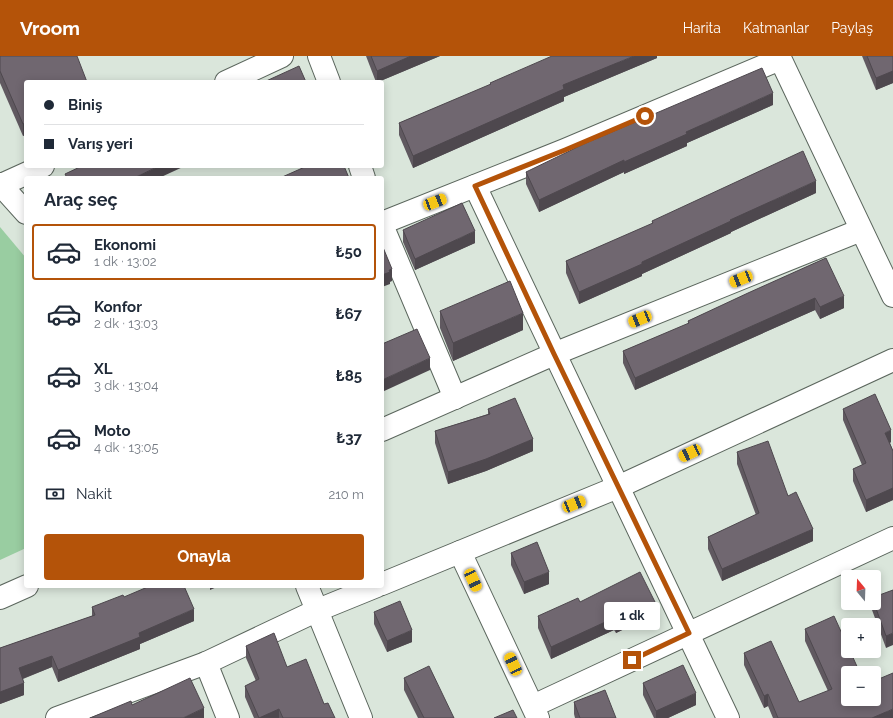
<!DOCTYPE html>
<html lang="tr">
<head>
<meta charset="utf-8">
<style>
	body { margin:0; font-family:Raleway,sans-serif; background:#f6f6f7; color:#1f2937; height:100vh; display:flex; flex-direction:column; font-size:15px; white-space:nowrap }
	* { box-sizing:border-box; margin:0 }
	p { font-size:13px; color:#747a83 }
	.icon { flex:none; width:22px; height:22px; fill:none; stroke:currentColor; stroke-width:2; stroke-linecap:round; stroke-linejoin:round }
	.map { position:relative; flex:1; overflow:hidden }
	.drawer { position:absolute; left:24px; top:120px; width:360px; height:412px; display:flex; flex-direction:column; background:#fff; border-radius:4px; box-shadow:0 2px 10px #0003 }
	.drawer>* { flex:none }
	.banner { position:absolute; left:24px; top:24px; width:360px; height:88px; border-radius:4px; box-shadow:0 2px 10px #0003; display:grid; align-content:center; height:88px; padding:0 20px; background:#fff }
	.needle { width:26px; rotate:341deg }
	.buttons { position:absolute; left:841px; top:514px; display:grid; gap:8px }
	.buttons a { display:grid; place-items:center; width:40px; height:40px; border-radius:4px; background:#fff; box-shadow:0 2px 10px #0003; font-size:20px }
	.end { position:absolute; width:18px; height:18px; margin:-9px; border:5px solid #b45309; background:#fff; box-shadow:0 0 0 2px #fff }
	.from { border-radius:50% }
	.bubble { position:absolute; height:28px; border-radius:4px; background:#fff; box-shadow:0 2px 10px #0003; font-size:13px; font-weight:700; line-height:28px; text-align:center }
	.car { position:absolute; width:12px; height:24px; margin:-12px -6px; border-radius:5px; box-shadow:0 0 3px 1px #0007; background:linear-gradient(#f5c518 24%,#345 0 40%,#f5c518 0 76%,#345 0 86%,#f5c518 0) }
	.banner b { display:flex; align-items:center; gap:14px; height:38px; font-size:15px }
	.banner b+b { border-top:1px solid #e0e1e3 }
	.banner i { width:10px; height:10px; background:#1f2937 }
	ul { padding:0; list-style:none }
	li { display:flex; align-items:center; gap:12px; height:56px; margin:0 8px 6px; padding:0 12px; border:2px solid transparent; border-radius:4px }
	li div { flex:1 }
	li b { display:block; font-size:15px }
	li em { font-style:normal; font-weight:700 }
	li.on { border-color:#b45309 }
	li>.icon { width:36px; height:36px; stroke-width:1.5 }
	h2 { padding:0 20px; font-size:18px; line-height:48px }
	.pay { display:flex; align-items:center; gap:10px; height:44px; padding:0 20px; font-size:15px }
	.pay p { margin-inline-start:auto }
	.button { display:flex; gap:8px; margin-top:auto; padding:8px 20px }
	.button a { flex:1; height:46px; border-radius:4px; background:#b45309; color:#fff; font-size:16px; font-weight:700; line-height:46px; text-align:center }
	header { display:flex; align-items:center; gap:24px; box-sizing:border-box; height:56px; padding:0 20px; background:#b45309; color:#fff }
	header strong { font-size:19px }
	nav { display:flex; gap:22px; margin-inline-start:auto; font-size:14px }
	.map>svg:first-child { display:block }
	.green { fill:#99cda1 }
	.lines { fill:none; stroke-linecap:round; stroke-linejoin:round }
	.minor-casing { stroke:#5b665d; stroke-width:24 }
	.tertiary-casing { stroke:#5b665d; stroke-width:24 }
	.minor { stroke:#fff; stroke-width:22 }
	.tertiary { stroke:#fff; stroke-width:22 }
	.wall { fill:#605960 }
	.shaded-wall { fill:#4e484e }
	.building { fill:#706770; stroke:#4e484e }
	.route { stroke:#b45309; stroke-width:5 }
</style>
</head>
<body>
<header>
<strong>Vroom</strong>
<nav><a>Harita</a><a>Katmanlar</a><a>Paylaş</a></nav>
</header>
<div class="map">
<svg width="893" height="662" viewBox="0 0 893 662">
	<rect width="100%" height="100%" fill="#dae6db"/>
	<path class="green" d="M0,171l26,31v290l-26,12z"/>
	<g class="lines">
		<defs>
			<g id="minor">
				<path d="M319,0l10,26"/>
				<path d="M226,26l56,-26"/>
				<path d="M360,110l4,12"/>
				<path d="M0,128l26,29"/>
				<path d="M1,129l42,-19"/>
				<path d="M475,130l253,532"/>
				<path d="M382,167l183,-73 215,-91"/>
				<path d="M382,169l73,173"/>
				<path d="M382,374l172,-76 307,-124"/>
				<path d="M460,496l78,166"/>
				<path d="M382,528l236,-97 275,-127"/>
				<path d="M307,530l54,132"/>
				<path d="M0,542l27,-12"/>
				<path d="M206,607l22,55"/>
				<path d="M533,650l360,-168"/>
				<path d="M57,662l149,-55 112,-53 59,-24"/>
			</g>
			<path id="tertiary" d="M779,0l114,240"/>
		</defs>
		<use href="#minor" class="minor-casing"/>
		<use href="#tertiary" class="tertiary-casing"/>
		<use href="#minor" class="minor"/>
		<use href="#tertiary" class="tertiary"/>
	</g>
	<g class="wall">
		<path d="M0,0h77l-54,80 -23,-53z"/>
		<path d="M366,0h74l-62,26h-2z"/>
		<path d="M657,0v2l-93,39v4l-151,67 -14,-33v-12l91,-38v-2z"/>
		<path d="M862,0h31v27l-17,7z"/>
		<path d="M773,49l-86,38v3l-63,28v-2l-85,40 -13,-28v-12z"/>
		<path d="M816,137l-85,39v1l-89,41v2l-63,28 -13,-31v-12l86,-37v-3z"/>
		<path d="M403,174l72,13 -60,27 -12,-28z"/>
		<path d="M826,202l18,50 -24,11 -5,-9 -180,80 -12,-27v-12l65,-27v-3z"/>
		<path d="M440,255l83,19 -70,31 -13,-33z"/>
		<path d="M488,353l45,42 -47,20 -38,13 -13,-41v-12l53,-17z"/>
		<path d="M843,353l48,33 -1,1 3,8v49l-27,12 -13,-31v-12l9,-4 -19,-45z"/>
		<path d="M737,396l51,44 25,45 -91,40 -14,-32v-12l48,-22 -19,-51z"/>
		<path d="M511,497l38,31 -25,10 -13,-29z"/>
		<path d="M893,534l-7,58 -14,-38v-7h2z"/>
		<path d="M124,541l70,24 -54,23v5l-82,33 -6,-15 -29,12 1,16 -24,9v-56l92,-32v-9z"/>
		<path d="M580,546l75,12 -39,19 -2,-3 -63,29 -13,-31v-12z"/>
		<path d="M374,556l38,30 -25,10 -13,-28z"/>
		<path d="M805,573l43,44 45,45h-120l-5,-12 -4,2 -20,-43v-12l55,49 29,-11 -23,-50z"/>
		<path d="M246,590l41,21 37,37 11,14h-81l-9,-21v-11l11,-5 -10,-23z"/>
		<path d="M404,622l50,40h-36l-14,-28z"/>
		<path d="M643,627l53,22 -28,13h-14l-11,-23z"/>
		<path d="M574,646l42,16h-41l-1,-4z"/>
	</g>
	<g class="shaded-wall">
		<path d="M411,0h29l-62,26h-1v-11z"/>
		<path d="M634,0h23v2l-93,39v4l-151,67v-12l150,-71z"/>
		<path d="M893,15v12l-17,7v-12z"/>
		<path d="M773,37v12l-86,38v3l-63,28v-12l62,-30z"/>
		<path d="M26,67v12l-3,1v-12z"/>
		<path d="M624,104v12l-85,40v-12z"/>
		<path d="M159,110h26l-26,12h-25z"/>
		<path d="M816,125v12l-85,39v1l-89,41v2l-63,28v-12l151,-72z"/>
		<path d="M475,175v12l-60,27v-11z"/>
		<path d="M392,213v12l-2,1v2l-8,3v-12l7,-5z"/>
		<path d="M844,240v12l-24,11v-12z"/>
		<path d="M815,242v12l-180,80v-12z"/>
		<path d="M523,257v17l-70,31v-18z"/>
		<path d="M430,302v12l-48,22v-12z"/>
		<path d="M891,374v12l-6,3v-12z"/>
		<path d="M533,383v12l-47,20 -38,13v-12z"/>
		<path d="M893,432v12l-27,12v-12z"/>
		<path d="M813,473v12l-91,40v-12z"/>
		<path d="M549,516v12l-25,10v-12z"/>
		<path d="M210,530h9l-9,4z"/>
		<path d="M655,546v12l-39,19v-12z"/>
		<path d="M194,553v12l-54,23v5l-82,33v-12l81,-37z"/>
		<path d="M614,562v12l-63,29v-12z"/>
		<path d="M412,574v12l-25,10v-11z"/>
		<path d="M893,577v12l-7,3v-12z"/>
		<path d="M52,600v11l-33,13v-12z"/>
		<path d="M24,627v12l-24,9v-12z"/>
		<path d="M696,637v12l-28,13h-12v-7z"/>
		<path d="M768,638v12l-4,2v-12z"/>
		<path d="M204,652v10h-21z"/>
		<path d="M279,653v9h-20z"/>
		<path d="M893,653v9h-21z"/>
	</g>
	<g class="building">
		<path d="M0,0h77l10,26h-61v41l-3,1 -23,-53z"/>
		<path d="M371,0h40l-34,15z"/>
		<path d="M552,0h82l-71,29 1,4 -151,67 -14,-33 92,-39 -1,-1z"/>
		<path d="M867,0h26v15l-17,7z"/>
		<path d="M299,10l7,16h-42z"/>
		<path d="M762,12l11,25 -87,39 1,2 -63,28v-2l-85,40 -13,-28 60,-29z"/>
		<path d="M803,95l13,30 -86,39 1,1 -89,41v2l-63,28 -13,-31 87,-38 -1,-2z"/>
		<path d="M82,110h77l-25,12h-67l-2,-4z"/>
		<path d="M307,110h37l5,12h-69z"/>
		<path d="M462,147l13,28 -60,28 -12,-29z"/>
		<path d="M382,189l10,24 -3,1 1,2 -8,3z"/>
		<path d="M826,202l18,38 -24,11 -5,-9 -180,80 -12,-27 66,-28 -1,-2 60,-28z"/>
		<path d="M510,225l13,32 -70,30 -13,-32z"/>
		<path d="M417,273l13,29 -48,22v-36z"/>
		<path d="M875,338l16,36 -6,3 8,18v37l-27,12 -13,-31 13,-6 -23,-54z"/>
		<path d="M515,342l18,41 -47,20 -38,13 -13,-41 55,-17 -2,-5z"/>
		<path d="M768,385l20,55 8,-4 17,37 -91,40 -14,-32 51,-24 -22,-61z"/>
		<path d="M537,486l12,30 -25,10 -13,-29z"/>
		<path d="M640,516l15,30 -39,19 -2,-3 -63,29 -13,-31 40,-18 2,4z"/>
		<path d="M150,530h34l10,23 -55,24 1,4 -82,33 -6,-14 -33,12 5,15 -24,9v-44l95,-33 -3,-8 31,-12 1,2z"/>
		<path d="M893,534v43l-7,3 -12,-33v-6z"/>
		<path d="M400,545l12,29 -25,11 -13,-29z"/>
		<path d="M834,560l14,31v4h2l10,22h-12v26h26v-18l19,-8v36l-21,9h-94l-10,-24 -4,2 -20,-43 27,-12 28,61 33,-13 -27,-60z"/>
		<path d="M274,577l13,34 19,-8 18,45 4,-1 7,15h-52l-4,-9 -20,9 -14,-32 14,-7 -13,-33z"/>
		<path d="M683,609l13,28 -40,18 -13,-28z"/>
		<path d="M429,610l25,52h-30l-20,-40z"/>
		<path d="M190,622l14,30 -21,10h-93l41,-17 1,4z"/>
		<path d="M605,634l11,28h-36l-6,-16z"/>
		<path d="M513,654l4,8h-23z"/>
	</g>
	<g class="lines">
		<path class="route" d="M632,604l57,-27 -135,-279 -79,-168 90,-36 80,-34"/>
	</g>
</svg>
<div class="buttons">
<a><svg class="needle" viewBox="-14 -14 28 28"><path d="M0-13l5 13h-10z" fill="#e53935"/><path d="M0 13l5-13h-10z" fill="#747a83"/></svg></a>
<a>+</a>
<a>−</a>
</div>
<i class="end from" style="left:645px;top:60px"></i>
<i class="end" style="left:632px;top:604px"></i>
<div class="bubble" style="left:604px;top:546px;width:56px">1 dk</div>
<i class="car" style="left:435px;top:146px;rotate:69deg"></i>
<i class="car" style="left:741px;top:223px;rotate:248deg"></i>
<i class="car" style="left:640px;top:263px;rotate:248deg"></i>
<i class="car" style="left:690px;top:397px;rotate:245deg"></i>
<i class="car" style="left:574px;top:448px;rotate:68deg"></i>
<i class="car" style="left:473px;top:524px;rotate:155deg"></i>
<i class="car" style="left:513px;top:608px;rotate:335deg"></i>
<div class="banner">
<b><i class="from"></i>Biniş</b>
<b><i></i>Varış yeri</b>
</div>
<section class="drawer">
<h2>Araç seç</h2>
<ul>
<li class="on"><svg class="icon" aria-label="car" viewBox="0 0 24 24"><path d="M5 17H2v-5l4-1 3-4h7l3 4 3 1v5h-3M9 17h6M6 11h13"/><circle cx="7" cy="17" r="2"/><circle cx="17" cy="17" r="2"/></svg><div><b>Ekonomi</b><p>1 dk · 13:02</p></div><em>₺50</em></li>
<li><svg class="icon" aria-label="car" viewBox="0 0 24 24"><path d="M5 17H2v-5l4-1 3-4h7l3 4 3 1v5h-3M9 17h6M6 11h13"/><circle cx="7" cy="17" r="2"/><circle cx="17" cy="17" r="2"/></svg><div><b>Konfor</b><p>2 dk · 13:03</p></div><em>₺67</em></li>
<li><svg class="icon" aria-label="car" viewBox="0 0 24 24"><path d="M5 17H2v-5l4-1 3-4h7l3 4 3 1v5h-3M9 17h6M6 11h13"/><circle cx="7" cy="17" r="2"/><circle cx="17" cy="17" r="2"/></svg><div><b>XL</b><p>3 dk · 13:04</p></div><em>₺85</em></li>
<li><svg class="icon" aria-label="car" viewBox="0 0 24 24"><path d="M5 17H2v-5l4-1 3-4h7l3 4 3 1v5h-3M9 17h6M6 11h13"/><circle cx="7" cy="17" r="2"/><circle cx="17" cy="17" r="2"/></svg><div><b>Moto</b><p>4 dk · 13:05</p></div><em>₺37</em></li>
</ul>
<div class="pay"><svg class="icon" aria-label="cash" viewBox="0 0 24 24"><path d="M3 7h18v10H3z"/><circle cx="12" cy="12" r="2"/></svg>Nakit<p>210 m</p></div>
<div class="button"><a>Onayla</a></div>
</section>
</div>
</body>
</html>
